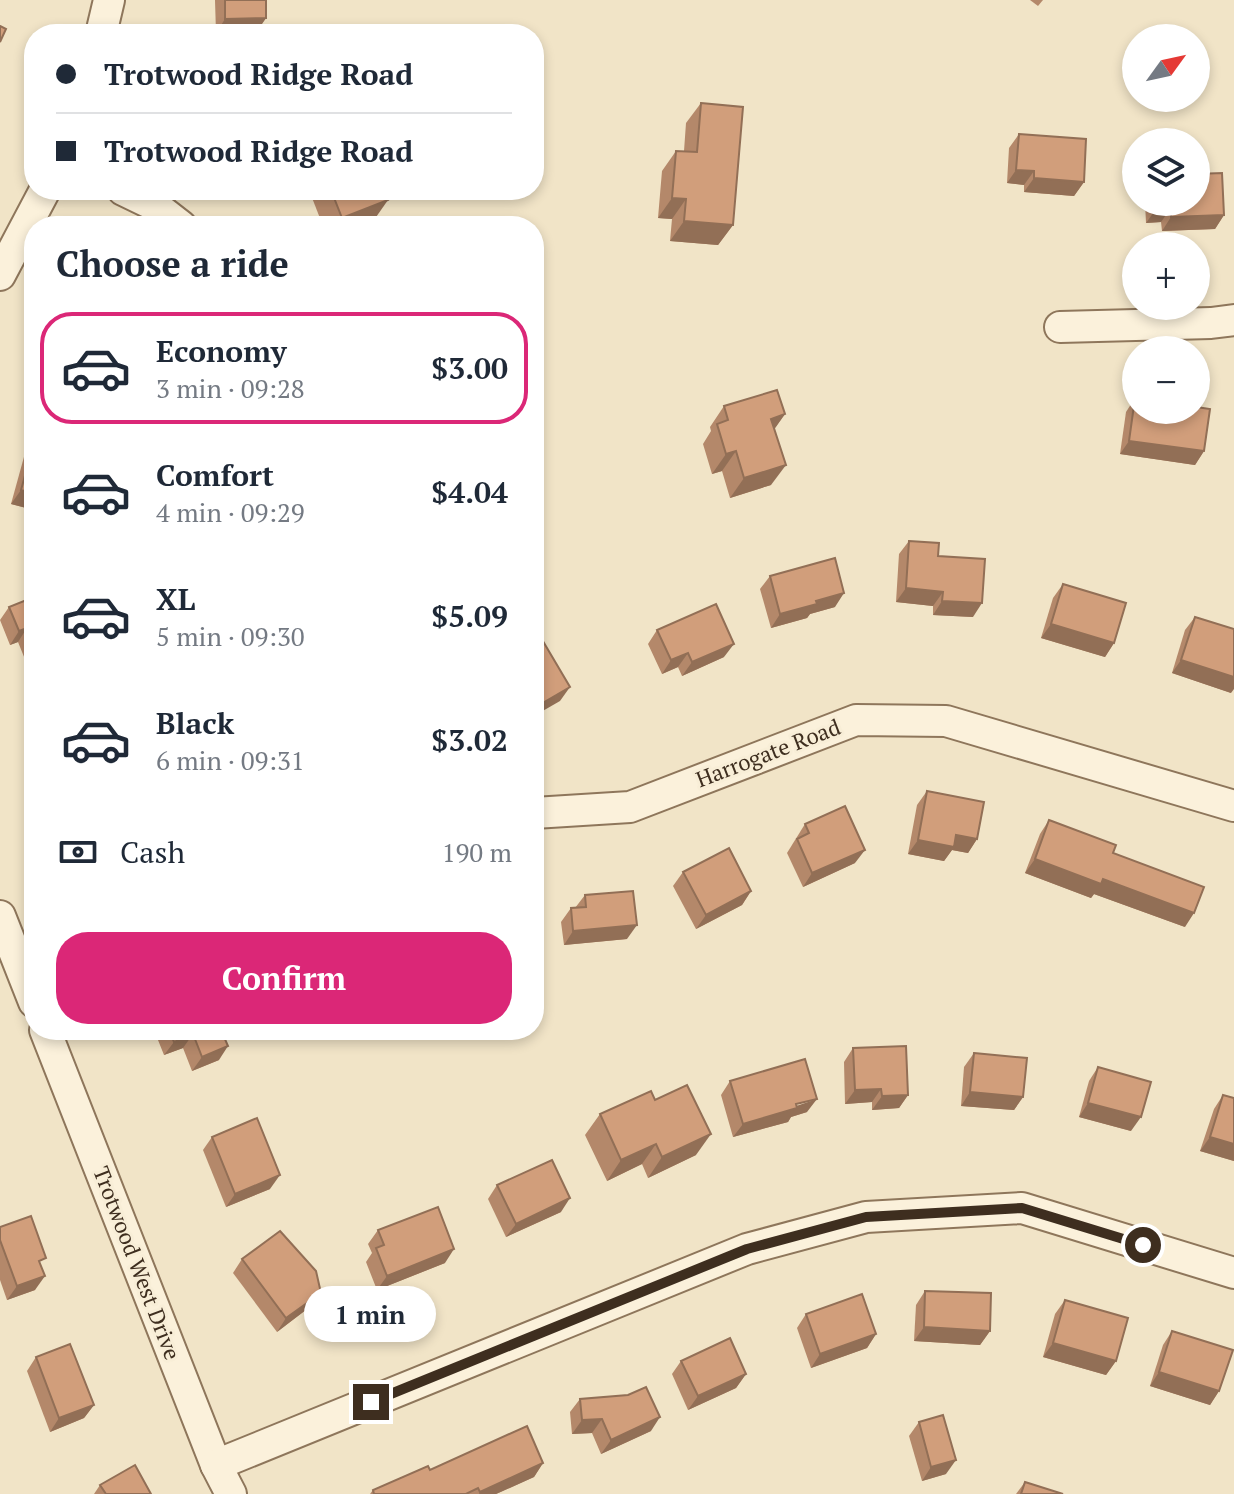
<!DOCTYPE html>
<html lang="en">
<head>
<meta charset="utf-8">
<style>
	body { margin:0; font-family:"PT Serif",serif; background:#f6f6f7; color:#1f2937; height:100vh; display:flex; flex-direction:column; font-size:30px; white-space:nowrap }
	* { box-sizing:border-box; margin:0 }
	p { font-size:26px; color:#747a83 }
	.icon { flex:none; width:44px; height:44px; fill:none; stroke:currentColor; stroke-width:2; stroke-linecap:round; stroke-linejoin:round }
	.map { position:relative; flex:1; overflow:hidden }
	.drawer { position:absolute; left:24px; top:216px; width:520px; height:824px; display:flex; flex-direction:column; background:#fff; border-radius:32px; box-shadow:0 4px 12px #0003 }
	.drawer>* { flex:none }
	.guide { position:absolute; left:24px; top:24px; width:520px; height:176px; border-radius:32px; box-shadow:0 4px 12px #0003; display:grid; align-content:center; height:176px; padding:0 32px; background:#fff }
	.needle { width:52px; rotate:57deg }
	.tools { position:absolute; left:1122px; top:24px; display:grid; gap:16px }
	.tools a { display:grid; place-items:center; width:88px; height:88px; border-radius:50%; background:#fff; box-shadow:0 4px 12px #0003; font-size:40px }
	.end { position:absolute; width:36px; height:36px; margin:-18px; border:10px solid #3e2e1f; background:#fff; box-shadow:0 0 0 4px #fff }
	.from { border-radius:50% }
	.bubble { position:absolute; height:56px; border-radius:28px; background:#fff; box-shadow:0 4px 12px #0003; font-size:26px; font-weight:700; line-height:56px; text-align:center }
	.guide b { display:flex; align-items:center; gap:28px; height:76px; font-size:30px }
	.guide b+b { border-top:2px solid #e0e1e3 }
	.guide i { width:20px; height:20px; background:#1f2937 }
	ul { padding:0; list-style:none }
	li { display:flex; align-items:center; gap:24px; height:112px; margin:0 16px 12px; padding:0 16px; border:4px solid transparent; border-radius:32px }
	li div { flex:1 }
	li b { display:block; font-size:30px }
	li em { font-style:normal; font-weight:700 }
	li.on { border-color:#db2777 }
	li>.icon { width:72px; height:72px; stroke-width:1.5 }
	h2 { padding:0 32px; font-size:36px; line-height:96px }
	.pay { display:flex; align-items:center; gap:20px; height:88px; padding:0 32px; font-size:30px }
	.pay p { margin-inline-start:auto }
	.cta { display:flex; gap:16px; margin-top:auto; padding:16px 32px }
	.cta a { flex:1; height:92px; border-radius:32px; background:#db2777; color:#fff; font-size:32px; font-weight:700; line-height:92px; text-align:center }
	.map>svg:first-child { display:block }
	.lines { fill:none; stroke-linecap:round; stroke-linejoin:round }
	.street-casing { stroke:#8e765b; stroke-width:34 }
	.street { stroke:#fbf1db; stroke-width:30 }
	.wall { fill:#b4886a }
	.shaded-wall { fill:#926f56 }
	.building { fill:#d19e7b; stroke:#926f56; stroke-width:2 }
	.route { stroke:#3e2e1f; stroke-width:10 }
	.labels { text-anchor:middle; stroke-width:6; stroke-linejoin:round; paint-order:stroke }
	.street-label { font-size:22px; fill:#3e2e1f; stroke:#f8eed7 }
</style>
</head>
<body>
<div class="map">
<svg width="1234" height="1494" viewBox="0 0 1234 1494">
	<rect width="100%" height="100%" fill="#f1e4c7"/>
	<g class="lines">
		<defs>
			<g id="street">
				<path d="M101,34l8,-34"/>
				<path d="M123,190l31,15 27,21"/>
				<path d="M0,275l45,-85"/>
				<path d="M1060,327l151,-4 23,-3"/>
				<path d="M534,813l96,-6 226,-87 90,1 288,85"/>
				<path d="M0,916l34,86"/>
				<path d="M45,1030l171,435 15,29"/>
				<path d="M216,1465l531,-216 119,-32 156,-9 212,65"/>
			</g>
		</defs>
		<use href="#street" class="street-casing"/>
		<use href="#street" class="street"/>
	</g>
	<g class="wall">
		<path d="M215,0h51v18l-9,13 -41,2z"/>
		<path d="M1030,0h13l-5,6z"/>
		<path d="M701,103l32,122 -15,20 -48,-4 2,-22 -14,-1 4,-47 14,-20h8l2,-28z"/>
		<path d="M1019,134l65,48 -10,14 -50,-4v-7l-17,-2 2,-35z"/>
		<path d="M309,190h75l-10,30 -14,6h-37z"/>
		<path d="M1145,202h51l28,13 -9,14 -53,2 -1,-9 -15,1z"/>
		<path d="M1135,398l69,53 -9,14 -75,-11 6,-42z"/>
		<path d="M724,406l61,8 -11,15 -3,56 -41,13 -8,-27 -10,3 -9,-30 8,-13 -1,-4z"/>
		<path d="M34,436v74l-23,-6 16,-58z"/>
		<path d="M909,541l29,15 35,61 -40,-2v-9l-37,-4 3,-48z"/>
		<path d="M770,576l65,31 -25,7 -3,4 -36,10 -11,-39z"/>
		<path d="M1063,584l51,59 -9,14 -64,-19 12,-40z"/>
		<path d="M34,597v82h-1l-15,-37 -8,3 -10,-25 9,-13z"/>
		<path d="M1195,617l36,76 -59,-20 13,-43z"/>
		<path d="M657,630l67,27 -42,19 -4,-9 -16,7 -14,-30z"/>
		<path d="M927,791l50,48 -9,14 -16,-3 -8,11 -36,-7 9,-49z"/>
		<path d="M1049,820l64,33 72,74 -91,-33 -3,4 -66,-25 15,-39z"/>
		<path d="M805,824l50,39 -52,24 -16,-34z"/>
		<path d="M683,872l68,19 -9,14 -46,24 -23,-43z"/>
		<path d="M585,895l42,44 -63,6 -3,-23 10,-14h4z"/>
		<path d="M154,1030h67l-2,30 -27,11 -9,-23 -19,7z"/>
		<path d="M853,1048l55,47 -9,13 -27,2v-8l-27,2 -1,-42z"/>
		<path d="M974,1053l49,44 -9,13 -53,-4 3,-39z"/>
		<path d="M1098,1067l33,64 -52,-14 10,-36z"/>
		<path d="M730,1081l77,31 -16,5 -3,5 -55,15 -12,-42z"/>
		<path d="M1223,1095l11,66 -34,-10 14,-42z"/>
		<path d="M655,1100l41,55 -48,23 -6,-14 -35,17 -22,-46 15,-21z"/>
		<path d="M212,1137l58,52 -44,18 -23,-57z"/>
		<path d="M497,1185l64,27 -55,25 -18,-38z"/>
		<path d="M0,1227l41,39 -6,24 -28,10 -7,-20z"/>
		<path d="M378,1230l67,33 -68,27 -11,-28 6,-9 -4,-9z"/>
		<path d="M242,1259l69,47 -34,26 -44,-59z"/>
		<path d="M925,1291l65,40 -10,14 -66,-4 2,-36z"/>
		<path d="M1065,1300l51,61 -10,14 -63,-18 12,-43z"/>
		<path d="M806,1314l70,20 -9,14 -56,20 -14,-40z"/>
		<path d="M1172,1331l47,60 -9,14 -60,-19 13,-41z"/>
		<path d="M36,1357l58,48 -10,13 -34,14 -23,-61z"/>
		<path d="M681,1361l65,13 -10,14 -48,22 -16,-36z"/>
		<path d="M580,1399l71,32 -50,23 -9,-21 -20,1 -2,-22z"/>
		<path d="M919,1422l27,52 -24,7 -13,-45z"/>
		<path d="M543,1463l-9,14 -38,17h-126l3,-4 57,-20z"/>
		<path d="M1025,1482l38,12h-47z"/>
		<path d="M100,1485l51,9h-57z"/>
	</g>
	<g class="shaded-wall">
		<path d="M266,18l-9,13 -41,2 9,-14z"/>
		<path d="M1016,170l18,1 -10,14 -17,-2z"/>
		<path d="M1034,178l50,4 -10,14 -50,-4z"/>
		<path d="M672,198l14,1 -14,20 -14,-1z"/>
		<path d="M388,200l-14,20 -14,6h-23l5,-8z"/>
		<path d="M1171,208l-10,14 -15,1 10,-14z"/>
		<path d="M1224,215l-9,14 -53,2 9,-14z"/>
		<path d="M684,221l49,4 -15,20 -48,-4z"/>
		<path d="M785,414l-14,20v-15z"/>
		<path d="M1129,441l75,10 -9,14 -75,-11z"/>
		<path d="M736,451l-14,20 -10,3 14,-20z"/>
		<path d="M786,465l-15,20 -41,13 14,-20z"/>
		<path d="M21,490l13,4v16l-23,-6z"/>
		<path d="M906,588l37,4 -10,14 -37,-4z"/>
		<path d="M844,593l-9,14 -25,7 -3,4 -36,10 9,-14 36,-13z"/>
		<path d="M942,601l40,2 -9,14 -40,-2z"/>
		<path d="M1051,624l63,19 -9,14 -64,-19z"/>
		<path d="M27,628l-9,14 -8,3 9,-14z"/>
		<path d="M734,644l-10,13 -42,19 10,-14z"/>
		<path d="M688,653l-10,14 -16,7 9,-14z"/>
		<path d="M1181,660l53,17v12l-3,4 -59,-20z"/>
		<path d="M570,687l-10,14 -26,15v-8z"/>
		<path d="M956,835l21,4 -9,14 -16,-3 -8,11 -36,-7 10,-14z"/>
		<path d="M865,850l-10,13 -52,24 9,-14z"/>
		<path d="M1035,859l68,20 91,34 -9,14 -91,-33 -3,4 -66,-25z"/>
		<path d="M751,891l-9,14 -46,24 10,-14z"/>
		<path d="M637,925l-10,14 -63,6 9,-14z"/>
		<path d="M193,1034l-10,14 -19,7 10,-13z"/>
		<path d="M228,1046l-9,14 -27,11 10,-14z"/>
		<path d="M881,1089l-9,13 -27,2 10,-14z"/>
		<path d="M970,1092l53,5 -9,13 -53,-4z"/>
		<path d="M908,1095l-9,13 -27,2 10,-14z"/>
		<path d="M817,1099l-10,13 -16,5 -3,5 -55,15 10,-13z"/>
		<path d="M1088,1103l53,14 -10,14 -52,-14z"/>
		<path d="M711,1134l-15,21 -48,23 14,-21z"/>
		<path d="M1210,1137l24,7v17l-34,-10z"/>
		<path d="M656,1144l-14,20 -35,17 14,-21z"/>
		<path d="M280,1175l-10,14 -44,18 9,-13z"/>
		<path d="M570,1198l-9,14 -55,25 10,-13z"/>
		<path d="M454,1249l-9,14 -68,27 10,-14z"/>
		<path d="M45,1276l-10,14 -28,10 10,-14z"/>
		<path d="M321,1293l-10,13 -34,26 9,-14z"/>
		<path d="M924,1327l66,4 -10,14 -66,-4z"/>
		<path d="M876,1334l-9,14 -56,20 9,-14z"/>
		<path d="M1053,1343l63,18 -10,14 -63,-18z"/>
		<path d="M1159,1372l60,19 -9,14 -60,-19z"/>
		<path d="M746,1374l-10,14 -48,22 10,-14z"/>
		<path d="M94,1405l-10,13 -34,14 9,-14z"/>
		<path d="M660,1417l-9,14 -50,23 10,-14z"/>
		<path d="M602,1419l-10,14 -20,1 10,-14z"/>
		<path d="M956,1460l-10,14 -24,7 9,-14z"/>
		<path d="M543,1463l-9,14 -38,17h-17l1,-2z"/>
	</g>
	<g class="building">
		<path d="M225,0h41v18l-41,1z"/>
		<path d="M0,26l6,3 -6,13z"/>
		<path d="M701,103l42,4 -10,118 -49,-4 2,-22 -14,-1 4,-47 21,1z"/>
		<path d="M1019,134l67,5 -2,43 -50,-4v-7l-18,-1z"/>
		<path d="M1222,173l2,42 -53,2v-9l-15,1 -1,-7h41v-28z"/>
		<path d="M331,190h53l4,10 -46,18z"/>
		<path d="M777,390l8,24 -14,5 15,46 -42,13 -8,-27 -10,3 -9,-30 11,-4 -4,-14z"/>
		<path d="M1135,398l1,12h60v-3l14,2 -6,42 -75,-10z"/>
		<path d="M34,443v51l-13,-4z"/>
		<path d="M909,541l30,2 -1,13 47,3 -3,44 -40,-2 1,-9 -37,-4z"/>
		<path d="M835,558l9,35 -28,8 1,3 -37,10 -10,-38z"/>
		<path d="M1063,584l63,19 -12,40 -63,-19z"/>
		<path d="M34,597v47l-7,-16 -8,3 -10,-24z"/>
		<path d="M716,604l18,40 -42,18 -4,-9 -17,7 -14,-30z"/>
		<path d="M1195,617l39,12v48l-53,-17z"/>
		<path d="M534,626l36,61 -36,21z"/>
		<path d="M927,791l57,11 -7,37 -21,-4 -2,12 -36,-7z"/>
		<path d="M845,806l20,44 -53,23 -15,-34 12,-6 -4,-9z"/>
		<path d="M1049,820l67,25 -3,8 91,34 -10,26 -91,-34 -2,5 -66,-25z"/>
		<path d="M729,848l22,43 -45,24 -23,-43z"/>
		<path d="M633,891l4,34 -64,6 -2,-23 15,-1 -1,-12z"/>
		<path d="M169,1030h52l7,16 -26,11 -9,-23 -19,8z"/>
		<path d="M906,1046l2,49 -26,1 -1,-7 -26,1 -2,-42z"/>
		<path d="M974,1053l53,5 -4,39 -53,-5z"/>
		<path d="M805,1059l12,40 -21,5 1,4 -54,16 -13,-43z"/>
		<path d="M1098,1067l53,15 -10,35 -53,-14z"/>
		<path d="M687,1085l24,49 -49,23 -6,-13 -35,16 -21,-46 51,-23 4,9z"/>
		<path d="M1223,1095l11,3v46l-24,-7z"/>
		<path d="M257,1118l23,57 -45,19 -23,-57z"/>
		<path d="M552,1160l18,38 -54,26 -19,-39z"/>
		<path d="M438,1207l16,42 -67,27 -11,-28 8,-3 -6,-15z"/>
		<path d="M31,1216l15,42 -7,3 6,15 -28,10 -17,-46v-13z"/>
		<path d="M280,1231l36,40 5,22 -35,25 -44,-59z"/>
		<path d="M925,1291l66,2 -1,38 -66,-4z"/>
		<path d="M862,1294l14,40 -56,20 -14,-40z"/>
		<path d="M1065,1300l63,18 -12,43 -63,-18z"/>
		<path d="M1172,1331l61,19 -14,41 -60,-19z"/>
		<path d="M730,1338l16,36 -48,22 -17,-35z"/>
		<path d="M70,1344l24,61 -35,13 -23,-61z"/>
		<path d="M646,1387l14,30 -49,23 -9,-21 -20,1 -2,-21 48,-4z"/>
		<path d="M943,1415l13,45 -25,7 -12,-45z"/>
		<path d="M527,1426l16,37 -63,29 -2,-4 -12,6h-92l-1,-4 55,-24 2,4z"/>
		<path d="M135,1465l16,29h-45l-6,-9z"/>
		<path d="M1025,1482l38,12h-42z"/>
	</g>
	<g class="lines">
		<path class="route" d="M371,1402l376,-153 119,-32 156,-9 121,37"/>
	</g>
	<g class="labels">
		<g class="street-label">
			<text transform="translate(768 753) rotate(-21)" y="8">Harrogate Road</text>
			<text transform="translate(137 1263) rotate(69)" y="8">Trotwood West Drive</text>
		</g>
	</g>
</svg>
<div class="tools">
<a><svg class="needle" viewBox="-14 -14 28 28"><path d="M0-13l5 13h-10z" fill="#e53935"/><path d="M0 13l5-13h-10z" fill="#747a83"/></svg></a>
<a><svg class="icon" aria-label="layers" viewBox="0 0 24 24"><path d="M12 4l9 5-9 5-9-5zM3 14l9 5 9-5"/></svg></a>
<a>+</a>
<a>−</a>
</div>
<i class="end from" style="left:1143px;top:1245px"></i>
<i class="end" style="left:371px;top:1402px"></i>
<div class="bubble" style="left:304px;top:1286px;width:132px">1 min</div>
<div class="guide">
<b><i class="from"></i>Trotwood Ridge Road</b>
<b><i></i>Trotwood Ridge Road</b>
</div>
<section class="drawer">
<h2>Choose a ride</h2>
<ul>
<li class="on"><svg class="icon" aria-label="car" viewBox="0 0 24 24"><path d="M5 17H2v-5l4-1 3-4h7l3 4 3 1v5h-3M9 17h6M6 11h13"/><circle cx="7" cy="17" r="2"/><circle cx="17" cy="17" r="2"/></svg><div><b>Economy</b><p>3 min · 09:28</p></div><em>$3.00</em></li>
<li><svg class="icon" aria-label="car" viewBox="0 0 24 24"><path d="M5 17H2v-5l4-1 3-4h7l3 4 3 1v5h-3M9 17h6M6 11h13"/><circle cx="7" cy="17" r="2"/><circle cx="17" cy="17" r="2"/></svg><div><b>Comfort</b><p>4 min · 09:29</p></div><em>$4.04</em></li>
<li><svg class="icon" aria-label="car" viewBox="0 0 24 24"><path d="M5 17H2v-5l4-1 3-4h7l3 4 3 1v5h-3M9 17h6M6 11h13"/><circle cx="7" cy="17" r="2"/><circle cx="17" cy="17" r="2"/></svg><div><b>XL</b><p>5 min · 09:30</p></div><em>$5.09</em></li>
<li><svg class="icon" aria-label="car" viewBox="0 0 24 24"><path d="M5 17H2v-5l4-1 3-4h7l3 4 3 1v5h-3M9 17h6M6 11h13"/><circle cx="7" cy="17" r="2"/><circle cx="17" cy="17" r="2"/></svg><div><b>Black</b><p>6 min · 09:31</p></div><em>$3.02</em></li>
</ul>
<div class="pay"><svg class="icon" aria-label="cash" viewBox="0 0 24 24"><path d="M3 7h18v10H3z"/><circle cx="12" cy="12" r="2"/></svg>Cash<p>190 m</p></div>
<div class="cta"><a>Confirm</a></div>
</section>
</div>
</body>
</html>
